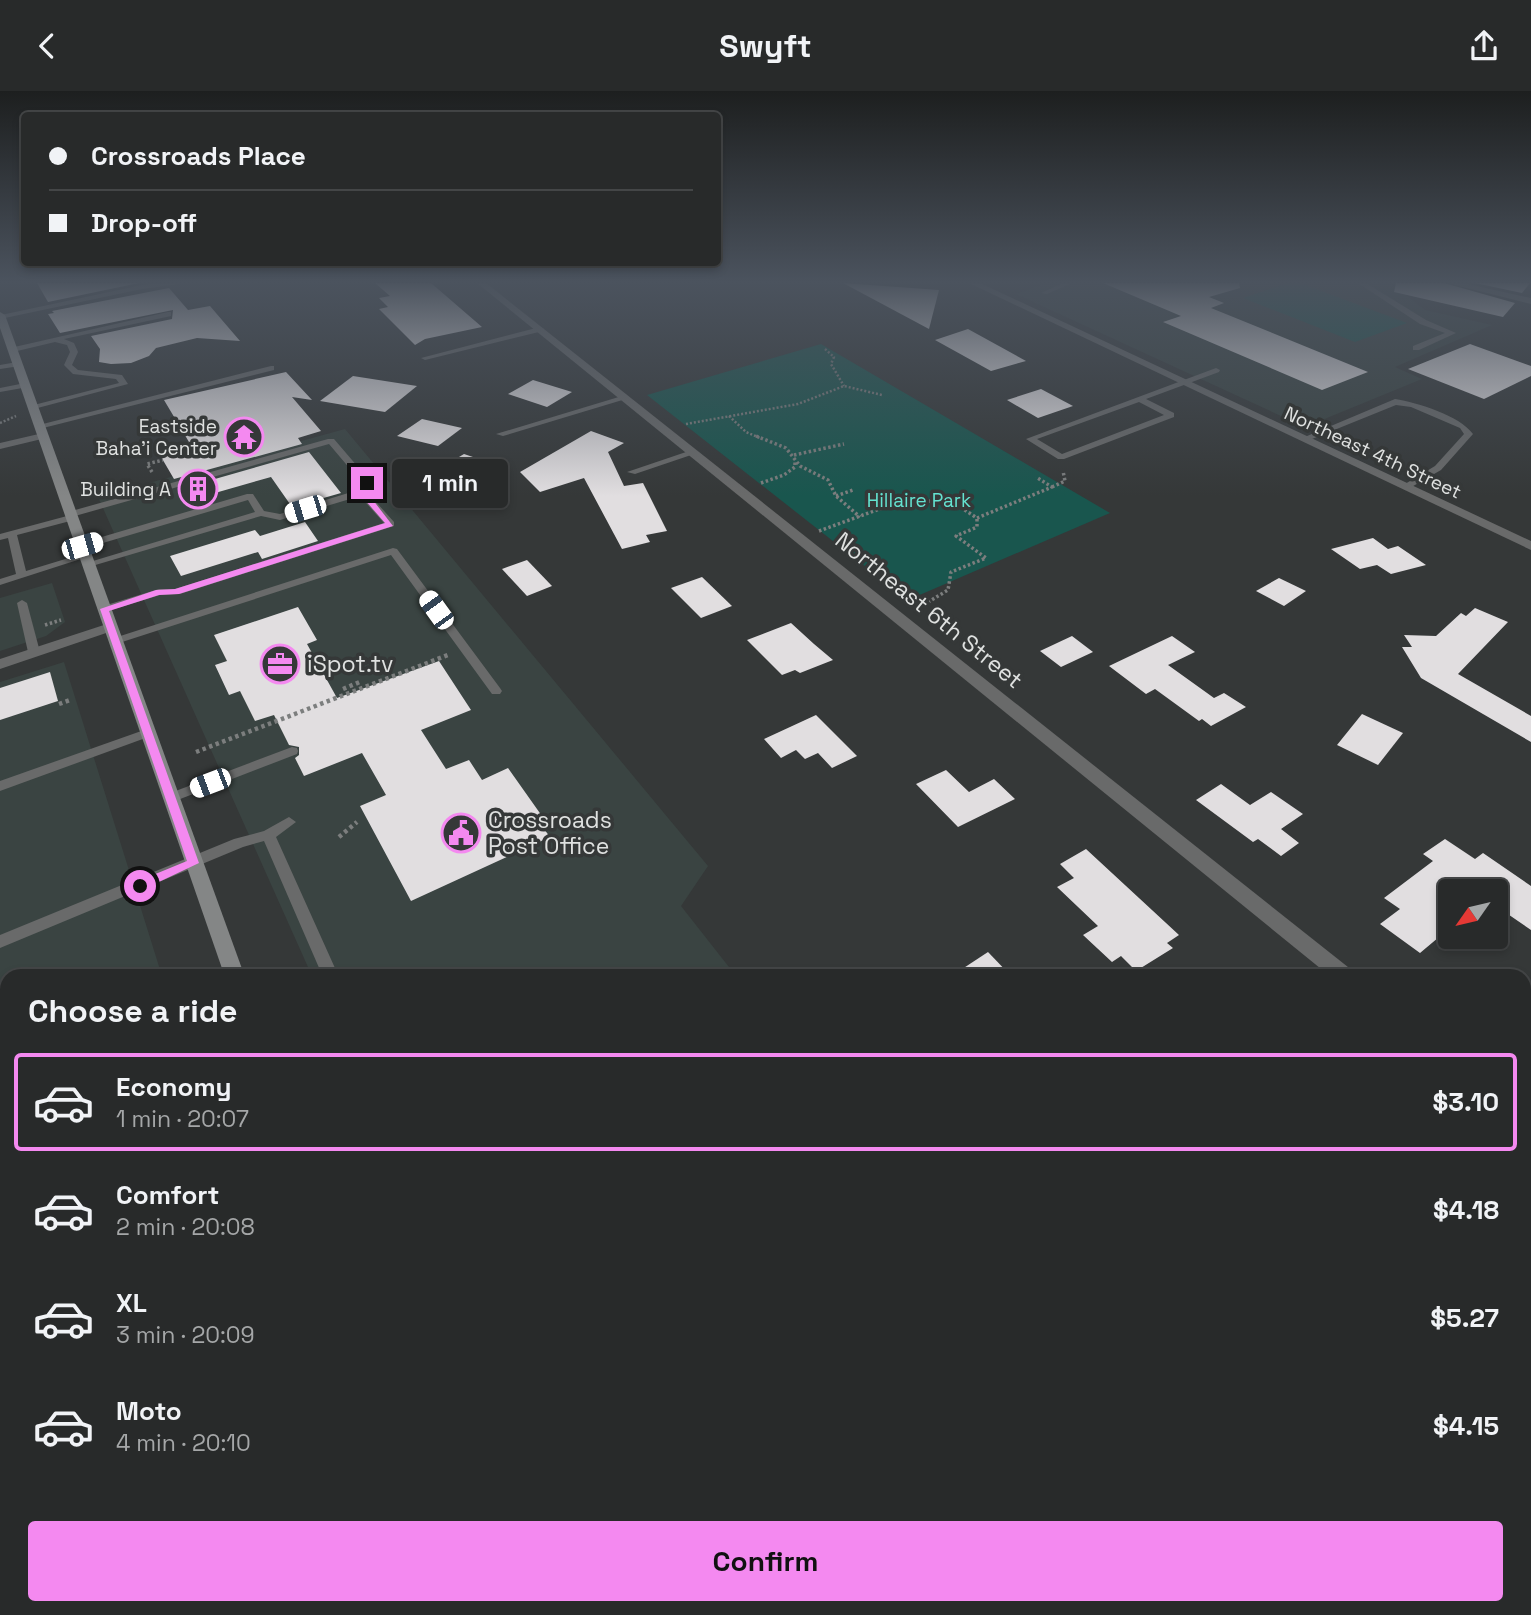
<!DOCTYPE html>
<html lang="en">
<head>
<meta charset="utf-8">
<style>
	body { margin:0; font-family:"Space Grotesk",sans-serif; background:#343636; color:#f1f3f6; height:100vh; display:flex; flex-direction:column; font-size:26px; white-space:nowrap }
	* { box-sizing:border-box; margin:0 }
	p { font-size:23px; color:#a5a7a8 }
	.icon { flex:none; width:38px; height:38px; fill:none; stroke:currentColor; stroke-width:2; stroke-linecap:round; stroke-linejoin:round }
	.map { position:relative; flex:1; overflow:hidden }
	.sheet { position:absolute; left:0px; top:878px; width:1531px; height:646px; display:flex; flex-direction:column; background:#282a2a; border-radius:21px 21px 0 0; box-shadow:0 4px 10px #0003,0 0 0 2px #444647 }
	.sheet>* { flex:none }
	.banner { position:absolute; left:21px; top:21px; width:700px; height:154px; border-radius:7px; box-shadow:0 4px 10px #0003,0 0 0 2px #444647; display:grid; align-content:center; height:154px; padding:0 28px; background:#282a2a }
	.needle { width:46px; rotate:236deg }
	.tools { position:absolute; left:1438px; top:788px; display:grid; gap:14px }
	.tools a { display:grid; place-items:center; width:70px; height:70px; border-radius:7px; background:#282a2a; box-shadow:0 4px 10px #0003,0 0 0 2px #444647; font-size:35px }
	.end { position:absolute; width:32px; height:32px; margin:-16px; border:9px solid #f489f0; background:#111; box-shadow:0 0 0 4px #111 }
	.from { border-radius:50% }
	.bubble { position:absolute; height:49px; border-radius:7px; background:#282a2a; box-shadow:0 4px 10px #0003,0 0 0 2px #444647; font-size:23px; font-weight:600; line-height:49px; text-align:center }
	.car { position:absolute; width:21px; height:42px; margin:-21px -10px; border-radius:9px; box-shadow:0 0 5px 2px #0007; background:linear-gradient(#fff 24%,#345 0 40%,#fff 0 76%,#345 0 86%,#fff 0) }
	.banner b { display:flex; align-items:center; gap:24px; height:66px; font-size:26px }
	.banner b+b { border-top:2px solid #444647 }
	.banner i { width:18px; height:18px; background:#f1f3f6 }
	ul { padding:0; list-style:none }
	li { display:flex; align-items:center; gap:21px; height:98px; margin:0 14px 10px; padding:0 14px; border:4px solid transparent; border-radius:7px }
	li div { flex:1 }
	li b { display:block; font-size:26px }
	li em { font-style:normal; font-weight:600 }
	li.on { border-color:#f489f0 }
	li>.icon { width:63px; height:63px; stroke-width:1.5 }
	h2 { padding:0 28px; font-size:32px; line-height:84px }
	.action { display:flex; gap:14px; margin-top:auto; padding:14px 28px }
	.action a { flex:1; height:80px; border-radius:7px; background:#f489f0; color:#111; font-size:28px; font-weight:600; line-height:80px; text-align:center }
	header { display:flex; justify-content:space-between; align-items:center; height:91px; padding:0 28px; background:#282a2a; font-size:32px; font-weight:600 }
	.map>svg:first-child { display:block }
	.built { fill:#3a4442 }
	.green { fill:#19564e }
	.building { fill:#e1dee0 }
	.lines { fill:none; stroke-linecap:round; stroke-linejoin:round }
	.path-far2 { stroke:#7c7e7e; stroke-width:2.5; stroke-dasharray:2 2; stroke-linecap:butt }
	.path-far1 { stroke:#7c7e7e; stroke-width:3.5; stroke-dasharray:2.5 2.5; stroke-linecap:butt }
	.path { stroke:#7c7e7e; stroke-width:4.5; stroke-dasharray:3.5 3.5; stroke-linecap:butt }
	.lane { fill:#696a6a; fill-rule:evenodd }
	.street { fill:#696a6a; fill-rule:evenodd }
	.secondary { fill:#848686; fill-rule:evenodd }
	.route { fill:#f489f0 }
	.labels { text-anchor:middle; stroke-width:7; stroke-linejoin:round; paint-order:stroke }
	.far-poi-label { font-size:19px; fill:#dfe1e0; stroke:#353838; text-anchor:end }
	.far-street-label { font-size:19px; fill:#dfe1e0; stroke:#353838 }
	.far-park-label { font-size:19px; fill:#64e2d0; stroke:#353838 }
	.street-label { font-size:23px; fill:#dfe1e0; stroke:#353838 }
	.poi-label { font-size:23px; fill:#dfe1e0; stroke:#353838; text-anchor:start }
</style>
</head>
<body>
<header><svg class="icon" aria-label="back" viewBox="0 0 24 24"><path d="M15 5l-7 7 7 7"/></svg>Swyft<svg class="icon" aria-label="share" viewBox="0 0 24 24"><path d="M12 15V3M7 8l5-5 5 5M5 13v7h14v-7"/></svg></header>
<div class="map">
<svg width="1531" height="1524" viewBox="0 0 1531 1524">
	<rect width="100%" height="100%" fill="#353838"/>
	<g class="built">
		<path d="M1046,192h344l35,27 67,15 -97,42 27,12 -117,48 -289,-133z"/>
		<path d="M345,338l363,437 -27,40 55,70h-424l-214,-479z"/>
		<path d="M52,492l13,39 -19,14 -46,15v-53z"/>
		<path d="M64,571l98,314 -155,1v631h350l2,7h-359v-933z"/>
		<path d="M588,1517h769l5,7h-771z"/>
	</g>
	<g class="green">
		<path d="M1288,192h12l107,40 -52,19 -112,-44z"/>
		<path d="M821,253l289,169 -202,87 -261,-205z"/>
	</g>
	<g class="building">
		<path d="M37,192h102l-91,19z"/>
		<path d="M375,192h56l51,44 -57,12 -10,6 -36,-36 9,-2 -9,-9 11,-2z"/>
		<path d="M843,192l96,7 -10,39z"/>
		<path d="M1103,192h136l1,5 -31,9 15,6 -13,5 157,64 -46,18 -159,-68 18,-6z"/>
		<path d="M1396,192h48l71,20 -12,14 -109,-25z"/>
		<path d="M1475,192h55l-8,10z"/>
		<path d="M169,197l19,22 22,-4 30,35 -43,-3 -41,10 -7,8 -18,7 -20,1 -12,-2 1,-13 -9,-13 81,-17 1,-9 -113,23 -12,-19 6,-1 -2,-2z"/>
		<path d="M968,238l58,32 -35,10 -56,-31z"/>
		<path d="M1470,253l61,22v10l-47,23 -76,-30z"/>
		<path d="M286,281l26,28 -20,-3 29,34 -23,7 4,6 -128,35 -17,-29 32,-8 -25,-42z"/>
		<path d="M353,285l64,10 -32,26 -65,-11z"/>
		<path d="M533,289l39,12 -25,15 -39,-13z"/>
		<path d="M1041,298l32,17 -35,12 -31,-18z"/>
		<path d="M422,328l40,9 -24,18 -41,-10z"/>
		<path d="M591,340l33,12 -16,9 16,34 19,-3 24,48 -21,4 4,7 -28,7 -38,-71 -44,14 -20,-20z"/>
		<path d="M309,361l32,41 -49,14 -21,-30 -84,24 -7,-12z"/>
		<path d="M464,363l30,10 -30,19 -30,-11z"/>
		<path d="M305,431l13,19 -56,18 -4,-7 -77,24 -11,-20 85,-26 5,6z"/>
		<path d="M1373,447l15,11 10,-3 28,19 -35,9 -14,-9 -17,4 -29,-20z"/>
		<path d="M527,469l25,26 -25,10 -25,-27z"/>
		<path d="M702,486l30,29 -31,12 -30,-30z"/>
		<path d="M1279,487l27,13 -22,15 -28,-15z"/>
		<path d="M298,516l19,33 -10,4 30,54 102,-37 32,49 -50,20 25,39 23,-9 13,20 26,-12 41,58 -5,3 6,8 -139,64 -51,-95 26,-11 -24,-42 -58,23 -9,-18 4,-3v-8l-10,-2 -15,-30 -19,6 -15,-30 -11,4 -14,-30 12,-4 -13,-26z"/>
		<path d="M1475,517l33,14 -50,52 73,42v26l-110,-64 -19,-31h10l-8,-12 32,1 25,-23 5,3z"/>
		<path d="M791,532l23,21 19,16 -33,13 -5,-3 -13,5 -35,-35z"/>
		<path d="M1072,545l21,16 -32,15 -21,-16z"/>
		<path d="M1172,545l23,16 -27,13 46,33 10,-5 22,14 -35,19 -9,-7 -3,2 -44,-32 -9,5 -37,-28z"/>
		<path d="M50,581l8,29 -58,19v-32z"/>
		<path d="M1362,623l41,19 -25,32 -41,-20z"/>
		<path d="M816,624l41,41 -25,12 -14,-15 -13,6 -9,-9 -15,8 -17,-19z"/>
		<path d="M946,679l23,22 25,-13 21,20 -57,28 -42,-43z"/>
		<path d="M1221,693l29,21 21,-13 32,22 -22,15 18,14 -18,13 -23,-17 -5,3 -57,-42z"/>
		<path d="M1445,748l30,20 8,-6 48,33v44l-35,-24v-15h-45v36l-31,26 -40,-29 20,-15 -16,-11 49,-37 -10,-7z"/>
		<path d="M1086,758l93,86 -12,8 6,5 -37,23 -15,-15 -9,6 -29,-27 15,-9 -41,-39 17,-9 -14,-14z"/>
		<path d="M988,861l24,25h-62z"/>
	</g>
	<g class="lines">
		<g class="path-far2">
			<path d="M825,258l9,8 -3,7 13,22"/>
			<path d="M729,325l17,16 14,6"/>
			<path d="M0,332l16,-7"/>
			<path d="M686,333l112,-20 46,-18 38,9"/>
		</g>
		<g class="path-far1">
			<path d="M756,345l30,12 14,18 28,14 8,16 24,21"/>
			<path d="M794,364l50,-11"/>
			<path d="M152,381l-5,-8 16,-4"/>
			<path d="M761,392l23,-8 11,-8v-5"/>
			<path d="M1052,396l13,-6 -2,-10"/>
			<path d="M836,405l17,-6"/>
			<path d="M977,427l75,-31 -16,-10"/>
			<path d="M819,440l88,-32 32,3 9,-3 29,19"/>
			<path d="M915,519l33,-20 3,-18 35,-14 -30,-22 21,-9v-9"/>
			<path d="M45,534l16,-5"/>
		</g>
		<g class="path">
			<path d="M343,598l19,-8"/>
			<path d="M59,613l11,-4"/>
			<path d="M196,661l252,-97"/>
			<path d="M339,746l18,-15"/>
		</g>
		<g class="lane">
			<path d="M161,192h25l-44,6 -142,30 1,-4 141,-30z"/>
			<path d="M1063,192h9l-25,11 -6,-1z"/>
			<path d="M1358,192h8l60,37 30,13 -37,17h-6v-4l32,-13 -25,-9z"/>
			<path d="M168,221h3v4l-107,23 10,4 4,9 -6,13 6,5 44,5 6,9 -98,26v-4l89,-23 -3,-4 -43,-5 -9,-9 6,-13 -3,-7 -12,-3 -42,10 -4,-2 1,-2z"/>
			<path d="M540,236l4,2 -1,2 -118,29 -4,-2z"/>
			<path d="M17,271l4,2 -1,2 -20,3v-4z"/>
			<path d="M271,275h3v4l-235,59 -4,-3z"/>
			<path d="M1216,277l4,2 -1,2 -73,27 28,14v4l-110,42h-6l-32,-20zM1139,311l25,13 -102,39 -25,-15z"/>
			<path d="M25,292l4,2 -1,2 -28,5v-4z"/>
			<path d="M622,305l7,2 -126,38 -7,-2z"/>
			<path d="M1395,308c23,4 64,16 78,35l-32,36 -33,19 -8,-2 35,-21 29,-32 -4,-6 -49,-21 -15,-2 -89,36 -7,-2z"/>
			<path d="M43,342l4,3 -1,2 -46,11v-6z"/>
			<path d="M328,348h6l36,42 2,2 -5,9 27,30v4l-214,68 -20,1 -52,16h-8v-4l59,-18h16l209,-66 -24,-27 -80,24 -19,-4 -169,50 -4,1 -5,-3 172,-52 -7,-12 -162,48h-8v-4l169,-50h6l11,17 16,3 78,-24 4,-7 -33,-39 -254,72 -1,4 -57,15 9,36 59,-18 5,3 -90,29v-6l16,-5 -8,-36 -8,2v-6l67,-18 1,-4z"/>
			<path d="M689,360l8,2 -62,21 -8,-2z"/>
			<path d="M393,457l4,1 103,139 2,3 -2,3h-8l-101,-139 -272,88 -4,2 -6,-4 2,-2z"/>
			<path d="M22,509l5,3 13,49 -6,4 -6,-4 -11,-49z"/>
			<path d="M147,638l4,1 2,3 -2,3 -151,55v-10z"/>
			<path d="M292,656l5,1 1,3 -1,3 -122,47h-10l-2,-3 2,-3z"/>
			<path d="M289,726l7,5 -20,15 63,140h-16l-59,-136 -21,6 -243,101v-13l234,-96 30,-8z"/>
			<path d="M7,1358v23l-7,3v-23z"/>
			<path d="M676,1517h24l3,7h-24z"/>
			<path d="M768,1517h29l-3,7h-29z"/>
			<path d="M948,1517h25l3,7h-25z"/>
			<path d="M1040,1517h26l3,7h-26z"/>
		</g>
		<g class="street">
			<path d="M477,192h9l867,688 2,6h-24z"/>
			<path d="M969,192h11l551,258v9z"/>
			<path d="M1447,192h16l68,15v6z"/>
			<path d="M110,532l5,1v6l-115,39v-10z"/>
			<path d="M1524,1017l7,3v23l-7,-2z"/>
		</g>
		<g class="secondary">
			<path d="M0,221l5,3 240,662h-20l-225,-649z"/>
			<path d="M1531,982v24l-7,3v-24z"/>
			<path d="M455,1517h30l2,7h-30z"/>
			<path d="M993,1517h34l-3,7h-34z"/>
		</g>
	</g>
	<linearGradient id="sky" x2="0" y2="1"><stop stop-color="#1d1f1f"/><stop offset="0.47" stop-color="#4b535e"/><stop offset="1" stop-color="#4b535e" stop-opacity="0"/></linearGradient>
	<rect width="1531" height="405" fill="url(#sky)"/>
	<path class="route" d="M364,390l7,2 -5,8 27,35 -214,68 -20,1 -50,16 90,252 -55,26h-8v-7l51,-21 -87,-252 56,-19 19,-1 210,-66 -27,-31z"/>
	<defs>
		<symbol id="temple-ring" viewBox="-11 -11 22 22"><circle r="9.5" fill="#353838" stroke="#f489f0" stroke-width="1.5"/><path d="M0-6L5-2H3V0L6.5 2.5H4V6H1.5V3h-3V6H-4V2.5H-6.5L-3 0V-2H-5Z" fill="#f489f0"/></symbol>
		<symbol id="building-ring" viewBox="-11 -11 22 22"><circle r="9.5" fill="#353838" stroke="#f489f0" stroke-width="1.5"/><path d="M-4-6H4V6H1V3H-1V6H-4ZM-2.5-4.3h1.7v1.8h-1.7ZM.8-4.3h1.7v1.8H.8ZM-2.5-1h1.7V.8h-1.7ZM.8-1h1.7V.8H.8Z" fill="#f489f0"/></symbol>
		<symbol id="office-ring" viewBox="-11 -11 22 22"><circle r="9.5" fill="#353838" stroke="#f489f0" stroke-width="1.5"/><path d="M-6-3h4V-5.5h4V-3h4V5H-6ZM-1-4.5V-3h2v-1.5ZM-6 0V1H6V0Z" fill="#f489f0"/></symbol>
		<symbol id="civic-ring" viewBox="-11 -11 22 22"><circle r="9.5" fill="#353838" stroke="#f489f0" stroke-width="1.5"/><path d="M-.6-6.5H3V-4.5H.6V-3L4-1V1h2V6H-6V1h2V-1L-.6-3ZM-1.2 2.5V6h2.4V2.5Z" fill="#f489f0"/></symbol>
	</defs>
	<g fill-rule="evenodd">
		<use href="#temple-ring" x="222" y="324" width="44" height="44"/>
		<use href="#building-ring" x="176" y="376" width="44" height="44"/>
		<use href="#office-ring" x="258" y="551" width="44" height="44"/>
		<use href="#civic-ring" x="439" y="720" width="44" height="44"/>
	</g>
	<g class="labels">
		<g class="far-poi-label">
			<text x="217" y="342">Eastside<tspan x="217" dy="22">Baha'i Center</tspan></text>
			<text x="171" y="405">Building A</text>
		</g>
		<g class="far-street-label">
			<text transform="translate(1373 361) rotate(25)" y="7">Northeast 4th Street</text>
		</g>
		<g class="far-park-label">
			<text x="919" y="416">Hillaire Park</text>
		</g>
		<g class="street-label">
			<text transform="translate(929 519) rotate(39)" y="8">Northeast 6th Street</text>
		</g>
		<g class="poi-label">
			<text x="307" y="581">iSpot.tv</text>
			<text x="488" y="737">Crossroads<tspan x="488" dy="26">Post Office</tspan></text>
		</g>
	</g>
</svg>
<div class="tools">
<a><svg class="needle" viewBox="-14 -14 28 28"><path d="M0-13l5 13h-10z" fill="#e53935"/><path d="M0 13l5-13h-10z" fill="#a5a7a8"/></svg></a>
</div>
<i class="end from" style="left:140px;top:795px"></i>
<i class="end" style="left:367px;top:392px"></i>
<div class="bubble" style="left:392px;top:368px;width:116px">1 min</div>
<i class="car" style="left:305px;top:418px;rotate:253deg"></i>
<i class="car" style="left:82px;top:455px;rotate:74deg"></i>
<i class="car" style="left:436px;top:519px;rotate:324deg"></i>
<i class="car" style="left:210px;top:692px;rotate:249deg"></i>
<div class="banner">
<b><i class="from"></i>Crossroads Place</b>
<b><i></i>Drop-off</b>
</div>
<section class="sheet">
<h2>Choose a ride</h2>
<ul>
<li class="on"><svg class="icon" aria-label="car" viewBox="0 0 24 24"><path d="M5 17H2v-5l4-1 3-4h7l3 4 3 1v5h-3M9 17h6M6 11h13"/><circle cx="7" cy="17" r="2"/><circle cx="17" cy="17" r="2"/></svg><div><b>Economy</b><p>1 min · 20:07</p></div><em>$3.10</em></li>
<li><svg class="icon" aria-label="car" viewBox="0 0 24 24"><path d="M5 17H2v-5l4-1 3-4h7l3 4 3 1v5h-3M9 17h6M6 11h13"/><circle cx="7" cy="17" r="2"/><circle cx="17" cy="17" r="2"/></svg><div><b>Comfort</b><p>2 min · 20:08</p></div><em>$4.18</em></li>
<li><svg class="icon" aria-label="car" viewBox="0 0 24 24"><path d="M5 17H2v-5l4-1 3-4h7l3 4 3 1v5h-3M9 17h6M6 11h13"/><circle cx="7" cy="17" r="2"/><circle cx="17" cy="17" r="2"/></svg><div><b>XL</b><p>3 min · 20:09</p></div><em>$5.27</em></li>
<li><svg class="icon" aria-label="car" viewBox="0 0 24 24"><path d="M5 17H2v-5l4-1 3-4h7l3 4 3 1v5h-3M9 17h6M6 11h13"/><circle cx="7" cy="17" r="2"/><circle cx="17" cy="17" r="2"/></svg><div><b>Moto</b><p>4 min · 20:10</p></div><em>$4.15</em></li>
</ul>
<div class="action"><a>Confirm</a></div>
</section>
</div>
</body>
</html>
